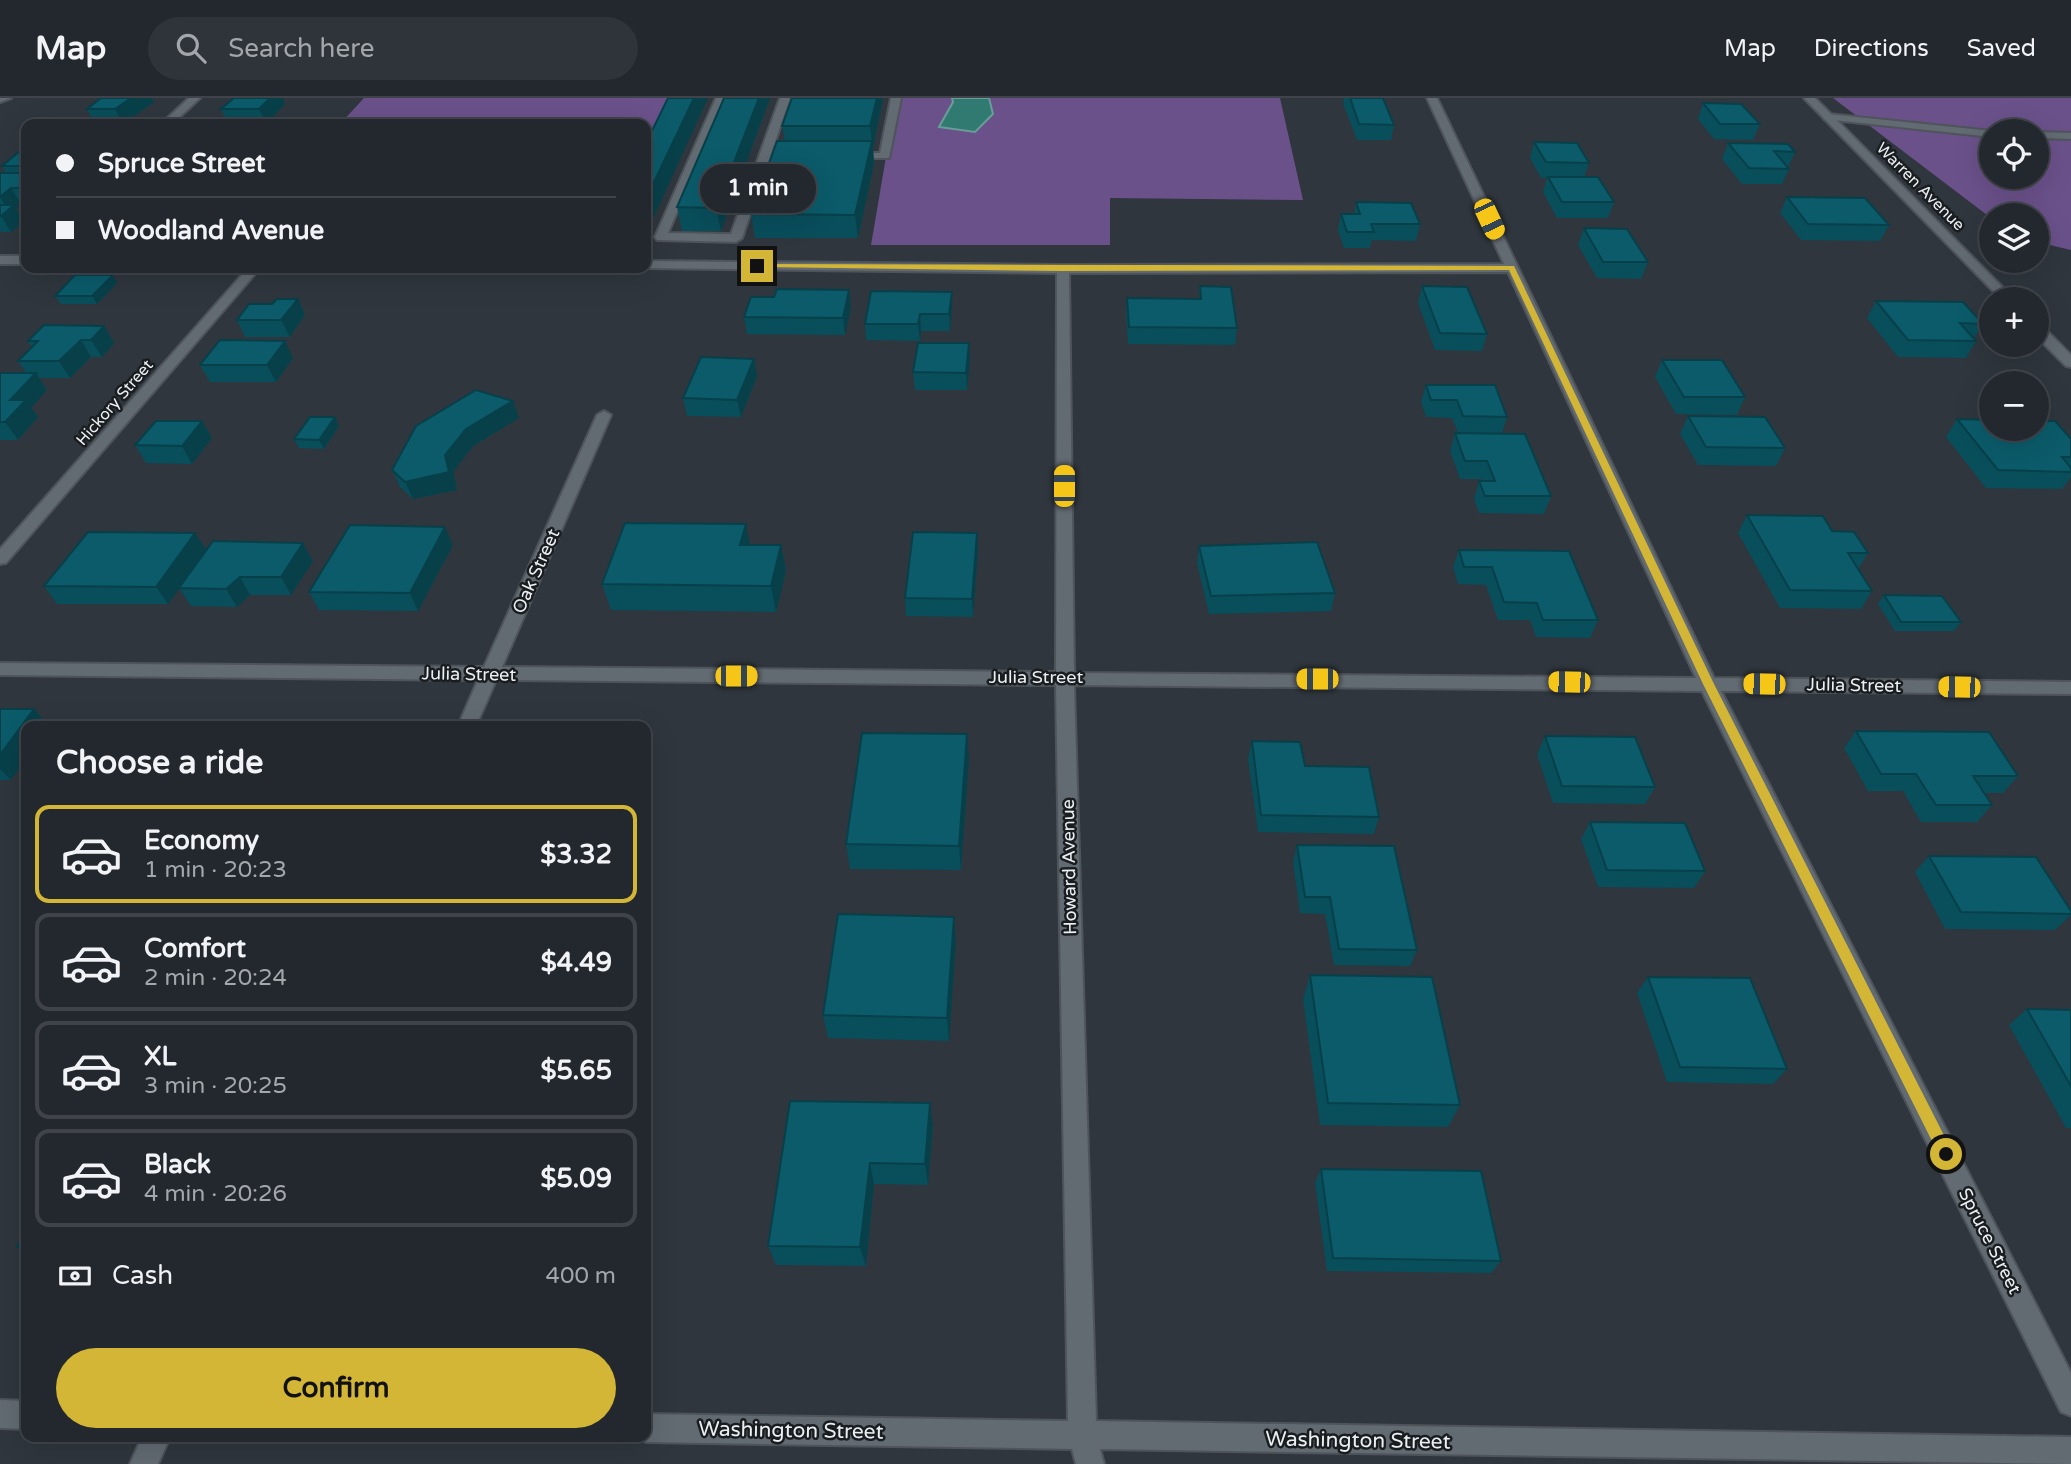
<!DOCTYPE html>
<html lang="en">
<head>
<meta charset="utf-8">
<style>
	body { margin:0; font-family:"Varela Round",sans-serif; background:#2f343a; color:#f1f3f6; height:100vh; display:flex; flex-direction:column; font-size:26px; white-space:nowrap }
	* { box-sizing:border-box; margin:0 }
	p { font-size:23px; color:#a3a6aa }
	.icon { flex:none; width:38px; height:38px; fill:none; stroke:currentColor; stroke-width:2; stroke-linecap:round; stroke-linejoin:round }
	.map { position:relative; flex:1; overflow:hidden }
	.details { position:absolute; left:21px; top:623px; width:630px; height:721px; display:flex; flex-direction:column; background:#23282e; border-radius:14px; box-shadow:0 7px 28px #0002,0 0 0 2px #40444a }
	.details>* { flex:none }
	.top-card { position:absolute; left:21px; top:21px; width:630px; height:154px; border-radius:14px; box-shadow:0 7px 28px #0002,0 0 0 2px #40444a; display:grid; align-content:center; height:154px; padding:0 35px; background:#23282e }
	.controls { position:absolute; left:1979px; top:21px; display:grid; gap:14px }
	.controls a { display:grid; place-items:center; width:70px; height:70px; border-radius:50%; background:#23282e; box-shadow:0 7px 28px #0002,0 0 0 2px #40444a; font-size:35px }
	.end { position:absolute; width:32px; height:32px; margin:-16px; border:9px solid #d3b635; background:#111; box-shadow:0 0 0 4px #111 }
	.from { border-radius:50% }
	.bubble { position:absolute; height:49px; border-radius:24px; background:#23282e; box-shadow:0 7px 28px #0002,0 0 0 2px #40444a; font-size:23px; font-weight:700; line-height:49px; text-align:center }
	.car { position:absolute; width:21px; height:42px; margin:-21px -10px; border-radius:9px; box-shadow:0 0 5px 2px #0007; background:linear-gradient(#f5c518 24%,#345 0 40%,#f5c518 0 76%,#345 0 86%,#f5c518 0) }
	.top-card b { display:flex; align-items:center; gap:24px; height:66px; font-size:26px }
	.top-card b+b { border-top:2px solid #40444a }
	.top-card i { width:18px; height:18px; background:#f1f3f6 }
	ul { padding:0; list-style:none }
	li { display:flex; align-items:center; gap:21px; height:98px; margin:0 14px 10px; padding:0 21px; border:4px solid #40444a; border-radius:14px }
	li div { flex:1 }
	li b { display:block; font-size:26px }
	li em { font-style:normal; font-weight:700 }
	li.active { border-color:#d3b635 }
	li>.icon { width:63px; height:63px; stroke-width:1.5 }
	h2 { padding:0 35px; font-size:32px; line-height:84px }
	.pay { display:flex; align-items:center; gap:18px; height:77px; padding:0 35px; font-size:26px }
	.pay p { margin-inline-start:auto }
	.primary-button { display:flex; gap:14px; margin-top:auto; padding:14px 35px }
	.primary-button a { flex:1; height:80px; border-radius:42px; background:#d3b635; color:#111; font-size:28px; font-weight:700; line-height:80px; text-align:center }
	header { display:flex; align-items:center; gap:42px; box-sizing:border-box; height:98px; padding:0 35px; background:#23282e; border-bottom:2px solid #40444a }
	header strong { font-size:33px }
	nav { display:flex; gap:38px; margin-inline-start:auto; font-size:24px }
	.search { width:490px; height:63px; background:#2f343a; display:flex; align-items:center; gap:18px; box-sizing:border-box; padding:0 24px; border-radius:38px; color:#a3a6aa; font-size:26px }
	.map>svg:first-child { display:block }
	.green { fill:#6a518a; fill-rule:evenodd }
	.water { fill:#317a71; stroke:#689d98; stroke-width:2 }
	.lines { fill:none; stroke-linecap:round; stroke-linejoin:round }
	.service-casing { stroke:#4e545a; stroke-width:4 }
	.minor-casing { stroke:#4e545a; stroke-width:4 }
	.service { fill:#626a72; fill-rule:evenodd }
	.minor { fill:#626a72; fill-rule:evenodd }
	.wall { fill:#094e5b }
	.shaded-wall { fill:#08404a }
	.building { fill:#0b5b6a; stroke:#08404a; stroke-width:2 }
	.route { fill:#d3b635 }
	.labels { text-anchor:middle; stroke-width:5; stroke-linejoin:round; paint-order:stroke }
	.far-street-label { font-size:16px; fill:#eaeff3; stroke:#1a1d20 }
	.street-label { font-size:18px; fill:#eaeff3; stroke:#1a1d20 }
	.near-street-label { font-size:21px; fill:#eaeff3; stroke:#1a1d20 }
</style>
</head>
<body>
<header>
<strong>Map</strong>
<div class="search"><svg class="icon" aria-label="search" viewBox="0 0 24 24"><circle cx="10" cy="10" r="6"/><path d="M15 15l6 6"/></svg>Search here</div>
<nav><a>Map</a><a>Directions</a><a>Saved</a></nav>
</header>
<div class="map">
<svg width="2071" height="1366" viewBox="0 0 2071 1366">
	<rect width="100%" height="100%" fill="#2f363d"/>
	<g class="green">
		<path d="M364,0h309l-20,43 -7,1v-18h-306z"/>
		<path d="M896,0h56l1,4 40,12 -4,-16h291l23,102 -193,-2v47h-239z"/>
		<path d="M1833,0h238v152l-34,-8v-27h-45l-1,3zM1992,33h45v46h-45z"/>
	</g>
	<path class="water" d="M952,0h37l4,16 -18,18 -36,-5 14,-25z"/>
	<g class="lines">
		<defs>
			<g id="service">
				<path d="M0,0h11l-11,4z"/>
				<path d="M716,0h10l-58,135 63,1 49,-136h10l-48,140 -6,4 -79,-2 -2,-3z"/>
				<path d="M891,0h10l-12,60h-43v-4l4,-1h30z"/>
				<path d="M1828,16l164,17h2h-2v6l-168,-18 -1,-2z"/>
				<path d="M2037,34l34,1v6l-34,-1z"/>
			</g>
			<g id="minor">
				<path d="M189,0h11l-28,26h-11z"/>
				<path d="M1427,0h10l277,580 357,4v12l-350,-3 350,682v43l-10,-4 -359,-721 -628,-6 22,736 975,16v27l-971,-15 4,15h-28l-4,-15 -426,-7 -10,-4 10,-1v-23l422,7 -12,-736 -560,-5 -20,46h-18l20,-46 -478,-5v-12l484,4 113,-252 7,-4 7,4 -109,252 554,5 1,-399 -415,-5h4v-7l417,4 441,-1zM1508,174l188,406 -622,-5 -5,-400z"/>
				<path d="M1804,0h11l199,201h-13z"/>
				<rect x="0" y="158" width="26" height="8"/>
				<path d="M248,170h12l-254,295 -6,1v-15z"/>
				<path d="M2037,227l5,1 29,29v12l-5,-1 -29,-29z"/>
				<path d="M0,1302l26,1v28l-26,-1z"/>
				<path d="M142,1339h28l-12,27h-28z"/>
			</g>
		</defs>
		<use href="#service" class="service-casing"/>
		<use href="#minor" class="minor-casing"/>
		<use href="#service" class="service"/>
		<use href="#minor" class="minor"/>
	</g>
	<g class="wall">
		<path d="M101,0h64h-13l2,4 -31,22h-28l-8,-15z"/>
		<path d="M724,0h46l-49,133h-39l-5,-24z"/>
		<path d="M792,0h91l-10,50 1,16 -16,74h-103l-4,-24 34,-73 -3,-15z"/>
		<path d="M1344,0h39l11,27 -3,15h-34l-14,-37z"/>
		<path d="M1703,5l57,21 -7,16 -39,-1 -16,-20z"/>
		<path d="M285,6l-19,20h-69l30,-2 -6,-13z"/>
		<path d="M1534,44l55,21 -5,14 30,25 -6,16h-51l-14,-26 4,-14h-6l-11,-20z"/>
		<path d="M1728,45l67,9 -7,15 1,2 -7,15h-40l-20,-25z"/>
		<path d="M26,48v58h-5l-5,4 8,13 -13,11h-11v-59h6l-4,-7z"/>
		<path d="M1787,99l102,28 -9,16 -79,-1 -21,-27z"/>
		<path d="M1356,104l64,22 -4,17 -44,-1 -2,8h-26l-6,-18 3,-16h13z"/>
		<path d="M1584,130l64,34 -7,17 -44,-1 -19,-33z"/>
		<path d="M117,185l-20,21h-36l-6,-8z"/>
		<path d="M1200,188l37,42 -2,17 -107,-1 -2,-29 1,-17 72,1z"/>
		<path d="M1422,188l65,48 -5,17 -47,-1 -17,-47z"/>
		<path d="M952,194v16l-2,23h-29l-1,10 -54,-1 -1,-16z"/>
		<path d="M298,201l7,16 -15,22h-45l-8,-17z"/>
		<path d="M1876,203l107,23 -9,14 2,3 -10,17 -68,-1 -31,-39z"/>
		<path d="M851,209l-6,28 -98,-1 -3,-17z"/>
		<path d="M104,228l10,17 -12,14h-11l-21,21h-31l8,12 -16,18 7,9 -20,23h-18v-67h26l-8,-12 14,-14 -4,-6z"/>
		<path d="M293,260l-17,24h-66l-10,-17z"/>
		<path d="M754,261l3,17 -16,41 -54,-1 -4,-18z"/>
		<path d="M970,262l-3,30h-52l-2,-18z"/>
		<path d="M1662,262l83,37 -8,18 -61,-1 -21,-37z"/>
		<path d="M1426,287l81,32 -5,17 49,62 -7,18 -65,-1 -5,-14 5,-18h4l-1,-2h-22l-10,-28 5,-18h3l-6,-15 -26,-1 -5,-15z"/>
		<path d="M1688,318l97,32 -9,18 -78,-1 -18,-31z"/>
		<path d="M519,320l-46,28 -20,26 4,18 -44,9 -13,-12 -8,-17z"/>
		<path d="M1957,321l114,20v38l-9,12 -76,-1 -40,-51z"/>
		<path d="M202,323l10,17 -20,26 -46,-1 -11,-18z"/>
		<path d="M339,328l-15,23 -25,-1 -5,-9z"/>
		<path d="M1747,417l85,16 36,22 -10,16 14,22 -11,18 -81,-1 -42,-75z"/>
		<path d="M195,435l11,17 107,11 -22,34h-41l-13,12 -46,-1 -12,-18 2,-2 -13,18h-111l-13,-18z"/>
		<path d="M453,447l-35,66 -99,-1 -10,-18z"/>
		<path d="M750,447h31l5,26 -10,41 -165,-2 -9,-26z"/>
		<path d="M1199,448l136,47 -4,18 -122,3 -12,-51z"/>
		<path d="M1459,452l139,70 -8,18 -54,-1 -6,-17h-32l-12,-35 -28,-1 -5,-17z"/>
		<path d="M978,453l-5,66 -67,-1 -1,-18z"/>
		<path d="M1884,497l77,27 -7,9h-59l-17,-27z"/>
		<path d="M0,611l11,71h-11z"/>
		<path d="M1856,633l162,45 -15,17h-19l8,12 -15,17h-56l-18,-31h-35l-24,-43z"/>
		<path d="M1545,638l110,51 -10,17 -92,-1 -16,-49z"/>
		<path d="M1252,643l53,25 74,51 -5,17 -116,-2 -10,-74z"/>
		<path d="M969,662l-8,110 -111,-1 -4,-25z"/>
		<path d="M1590,724l115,49 -11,17 -96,-1 -17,-48z"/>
		<path d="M1297,747l120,105 -7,16 -76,-1 -9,-51 -25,-1 -7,-51z"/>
		<path d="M1929,758l142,55v4l-16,15 -110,-1 -30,-57z"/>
		<path d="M956,843l-7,100 -121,-3 -5,-23z"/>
		<path d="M1310,877l150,130 -12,22 -128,-2 -17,-126z"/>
		<path d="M1648,879l139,92 -14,15 -106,-2 -30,-89z"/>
		<path d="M2027,911l44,1v118h-5l-57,-103z"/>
		<path d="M790,1003l143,24 -5,60 -54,-1 -8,82 -90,-1 -8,-19z"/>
		<path d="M1321,1071l180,92 -10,12 -164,-2 -12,-88z"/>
		<path d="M26,1129v25l-9,-5z"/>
	</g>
	<g class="shaded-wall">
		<path d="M131,0h21l2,4 -31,22 -8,-15z"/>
		<path d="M270,0h13l2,6 -19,20 -7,-15z"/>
		<path d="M694,0h14l-62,136v-35z"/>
		<path d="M759,0h11l-49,133 -5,-23z"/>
		<path d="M877,0h6l-10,50 1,16 -16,74 -3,-23 17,-73 -2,-16z"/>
		<path d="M11,90l10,16 -5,4 8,13 -13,11 -10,-16 7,-6 -8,-13z"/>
		<path d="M113,177l4,8 -20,21 -5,-8z"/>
		<path d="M849,192l2,17 -6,28 -2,-17z"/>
		<path d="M952,194v16l-2,23 -1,-17z"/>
		<path d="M298,201l7,16 -15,22 -9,-17z"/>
		<path d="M920,216l1,17 -1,10 -2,-17z"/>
		<path d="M104,228l10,17 -12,14 -11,-17z"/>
		<path d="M81,242l10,17 -21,21 -11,-17z"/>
		<path d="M285,243l8,17 -17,24 -9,-17z"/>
		<path d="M969,245l1,17 -3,30 -1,-17z"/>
		<path d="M754,261l3,17 -16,41 -4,-17z"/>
		<path d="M36,275l11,17 -16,18 7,9 -20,23 -13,-18 5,-22z"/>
		<path d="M513,303l6,17 -46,28 -20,26 4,18 -44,9 -8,-17 40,-27 21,-26z"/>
		<path d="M335,319l4,9 -15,23 -5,-9z"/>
		<path d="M202,323l10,17 -20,26 -10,-18z"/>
		<path d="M746,426l5,26 -11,-5z"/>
		<path d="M445,429l8,18 -35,66 -8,-18z"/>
		<path d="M195,435l12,18 -39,53 -12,-17z"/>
		<path d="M977,435l1,18 -5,66 -1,-18z"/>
		<path d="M303,445l10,18 -22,34 -10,-18z"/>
		<path d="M781,447l5,26 -10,41 -5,-26z"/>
		<path d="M240,479l10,18 -13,12 -11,-18z"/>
		<path d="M34,611l15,17h-23v33l-15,21 -11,-11v-14z"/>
		<path d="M967,636l2,26 -8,110 -2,-24z"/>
		<path d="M954,819l2,24 -7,100 -2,-23z"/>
		<path d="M930,1005l3,22 -5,60 -3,-21z"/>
		<path d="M870,1065l4,21 -8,82 -6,-19z"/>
	</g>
	<g class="building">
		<path d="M101,0h30l-16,11h-28z"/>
		<path d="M234,0h36l-11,11h-38z"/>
		<path d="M668,0h26l-48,101v-56z"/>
		<path d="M724,0h35l-43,110 -39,-1z"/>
		<path d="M792,0h85l-7,28h-88z"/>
		<path d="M1350,0h33l11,27 -35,-1z"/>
		<path d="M1703,5l38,1 19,20h-40z"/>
		<path d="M200,23l42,1 -2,2h-43z"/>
		<path d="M777,43h95l-17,74 -104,-1z"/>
		<path d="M1534,44l43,1 12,20 -43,-1z"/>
		<path d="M1728,45l60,1 7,8 -21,-1 15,18 -40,-1z"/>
		<path d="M26,48v20h-24z"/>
		<path d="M0,75h26v14l-2,1h-13l-11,9z"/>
		<path d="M1548,79h50l16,25h-52z"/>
		<path d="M1787,99l78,1 24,27 -81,-1z"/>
		<path d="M1356,104l55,1 9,21h-49l3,8h-27l-6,-18h19z"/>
		<path d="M0,107h14l-13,11h-1z"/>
		<path d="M1584,130l43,1 21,33h-45z"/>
		<path d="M75,177h38l-21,21h-37z"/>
		<path d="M1200,188l31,1 6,41 -108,-1 -2,-29 74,1z"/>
		<path d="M1422,188l45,1 20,47 -47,-1z"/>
		<path d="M777,191l72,1 -6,28 -99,-1 7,-20h23z"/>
		<path d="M871,193l81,1 -3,22h-29l-2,10h-53z"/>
		<path d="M277,201h21l-17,21h-44l12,-16h23z"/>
		<path d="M1876,203l87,1 20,22 -23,-1 16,18 -68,-1z"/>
		<path d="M44,227l60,1 -13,14h-10l-22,21h-41l20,-20h-10z"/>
		<path d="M220,242l65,1 -18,24h-67z"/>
		<path d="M918,245h51l-3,30 -53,-1z"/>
		<path d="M701,259l53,2 -17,41 -54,-2z"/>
		<path d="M1662,262h60l23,37h-61z"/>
		<path d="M0,275h36l-26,27h16l-21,22h-5z"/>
		<path d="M1426,287h69l12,32 -44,-1 -6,-16h-26z"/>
		<path d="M476,292l37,11 -47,28 -21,26 4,17 -44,10 -13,-12 24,-44z"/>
		<path d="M1688,318l77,1 20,31 -79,-1z"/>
		<path d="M310,319h25l-16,23 -25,-1z"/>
		<path d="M1957,321l35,1v9h45v-8h18l16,18v18h-9l9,11v4l-73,-2z"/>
		<path d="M156,323h46l-20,25 -47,-1z"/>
		<path d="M1455,335l70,1 26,62h-66l-6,-15h16l-8,-20h-22z"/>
		<path d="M1747,417l76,1 9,15 22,1 14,21h-20l24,38 -82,-1z"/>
		<path d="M625,425l121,1 -6,21h41l-10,41 -169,-2z"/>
		<path d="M350,427l95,2 -35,66 -101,-1z"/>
		<path d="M88,434l107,1 -39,54 -112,-1z"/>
		<path d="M913,434l64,1 -5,66 -67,-1z"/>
		<path d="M213,443l90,2 -22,34h-41l-14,12 -47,-1z"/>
		<path d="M1317,444l18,51 -124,3 -12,-50z"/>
		<path d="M1459,452l110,1 29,69h-55l-6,-17 -33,-1 -12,-35h-28z"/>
		<path d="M1884,497l58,1 19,26h-60z"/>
		<path d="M0,611h34l-34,46z"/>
		<path d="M564,622l74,1 -2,5h-74z"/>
		<path d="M260,624l62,1 -2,3h-63z"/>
		<path d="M1856,633l133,1 29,44h-45l19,29h-56l-20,-31h-35z"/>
		<path d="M862,635l105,1 -8,112 -113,-2z"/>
		<path d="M1545,638l90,1 20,50 -93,-1z"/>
		<path d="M1252,643l48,1 5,24 64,1 10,50 -118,-2z"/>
		<path d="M1590,724l95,1 20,48 -98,-1z"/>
		<path d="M1297,747l97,1 23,104 -78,-1 -9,-52h-25z"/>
		<path d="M1929,758l107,1 35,54v3l-110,-2z"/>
		<path d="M838,816l116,3 -7,101 -124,-3z"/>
		<path d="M1310,877l122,2 28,128 -132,-2z"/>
		<path d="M1648,879l102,1 37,91 -107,-2z"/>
		<path d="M2027,911l44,1v76z"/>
		<path d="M790,1003l140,2 -5,61 -55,-1 -10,84 -92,-1z"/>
		<path d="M1321,1071l160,2 20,90 -168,-3z"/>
		<path d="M26,1129v19l-9,1z"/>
	</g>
	<path class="route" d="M757,166l757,2 200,418 237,465v10h-10l-238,-475 -194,-414 -446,1 -309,-4z"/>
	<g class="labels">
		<g class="far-street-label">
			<text transform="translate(1921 88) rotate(45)" y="6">Warren Avenue</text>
			<text transform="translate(114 304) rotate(-49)" y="6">Hickory Street</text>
		</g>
		<g class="street-label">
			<text transform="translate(536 473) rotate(-66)" y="6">Oak Street</text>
			<text transform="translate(469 576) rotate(1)" y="6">Julia Street</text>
			<text x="1036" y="585">Julia Street</text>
			<text transform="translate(1854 587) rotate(1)" y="6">Julia Street</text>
			<text transform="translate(1069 769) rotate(-91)" y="6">Howard Avenue</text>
			<text transform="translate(1990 1143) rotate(63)" y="6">Spruce Street</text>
		</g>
		<g class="near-street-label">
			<text transform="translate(791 1332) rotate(1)" y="7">Washington Street</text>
			<text transform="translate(1358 1342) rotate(1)" y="7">Washington Street</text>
		</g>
	</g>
</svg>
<div class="controls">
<a><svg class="icon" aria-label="locate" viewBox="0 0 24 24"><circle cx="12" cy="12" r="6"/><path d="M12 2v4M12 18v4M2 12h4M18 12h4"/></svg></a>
<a><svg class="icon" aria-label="layers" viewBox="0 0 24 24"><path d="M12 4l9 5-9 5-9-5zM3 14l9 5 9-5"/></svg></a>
<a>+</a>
<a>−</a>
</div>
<i class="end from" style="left:1946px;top:1056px"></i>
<i class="end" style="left:757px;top:168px"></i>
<div class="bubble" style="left:700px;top:66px;width:116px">1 min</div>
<i class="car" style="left:1489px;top:121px;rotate:155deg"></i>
<i class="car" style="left:1064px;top:388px;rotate:0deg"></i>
<i class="car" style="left:736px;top:578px;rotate:90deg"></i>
<i class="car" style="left:1317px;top:581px;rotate:270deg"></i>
<i class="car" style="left:1569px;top:584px;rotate:271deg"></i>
<i class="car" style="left:1764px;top:586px;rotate:271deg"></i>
<i class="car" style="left:1959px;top:589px;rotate:271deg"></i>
<div class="top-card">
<b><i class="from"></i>Spruce Street</b>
<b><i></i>Woodland Avenue</b>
</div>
<section class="details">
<h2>Choose a ride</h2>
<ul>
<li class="active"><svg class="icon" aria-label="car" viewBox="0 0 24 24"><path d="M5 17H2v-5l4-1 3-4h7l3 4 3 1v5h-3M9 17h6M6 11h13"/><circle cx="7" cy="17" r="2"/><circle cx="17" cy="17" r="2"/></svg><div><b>Economy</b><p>1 min · 20:23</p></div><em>$3.32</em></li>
<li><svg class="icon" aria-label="car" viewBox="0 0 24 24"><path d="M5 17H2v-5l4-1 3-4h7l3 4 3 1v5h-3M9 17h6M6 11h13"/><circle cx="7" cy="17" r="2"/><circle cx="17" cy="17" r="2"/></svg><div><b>Comfort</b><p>2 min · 20:24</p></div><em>$4.49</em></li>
<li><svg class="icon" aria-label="car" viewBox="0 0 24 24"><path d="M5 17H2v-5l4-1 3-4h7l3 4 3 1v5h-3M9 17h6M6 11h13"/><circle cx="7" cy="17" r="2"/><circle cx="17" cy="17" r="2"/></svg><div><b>XL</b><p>3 min · 20:25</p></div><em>$5.65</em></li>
<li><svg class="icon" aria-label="car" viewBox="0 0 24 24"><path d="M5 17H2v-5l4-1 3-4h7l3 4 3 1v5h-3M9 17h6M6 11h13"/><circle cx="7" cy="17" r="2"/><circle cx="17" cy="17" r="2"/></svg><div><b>Black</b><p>4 min · 20:26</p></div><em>$5.09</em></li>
</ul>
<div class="pay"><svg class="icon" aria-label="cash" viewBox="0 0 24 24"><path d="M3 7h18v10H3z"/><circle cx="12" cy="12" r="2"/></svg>Cash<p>400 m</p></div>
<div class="primary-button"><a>Confirm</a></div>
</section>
</div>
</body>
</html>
